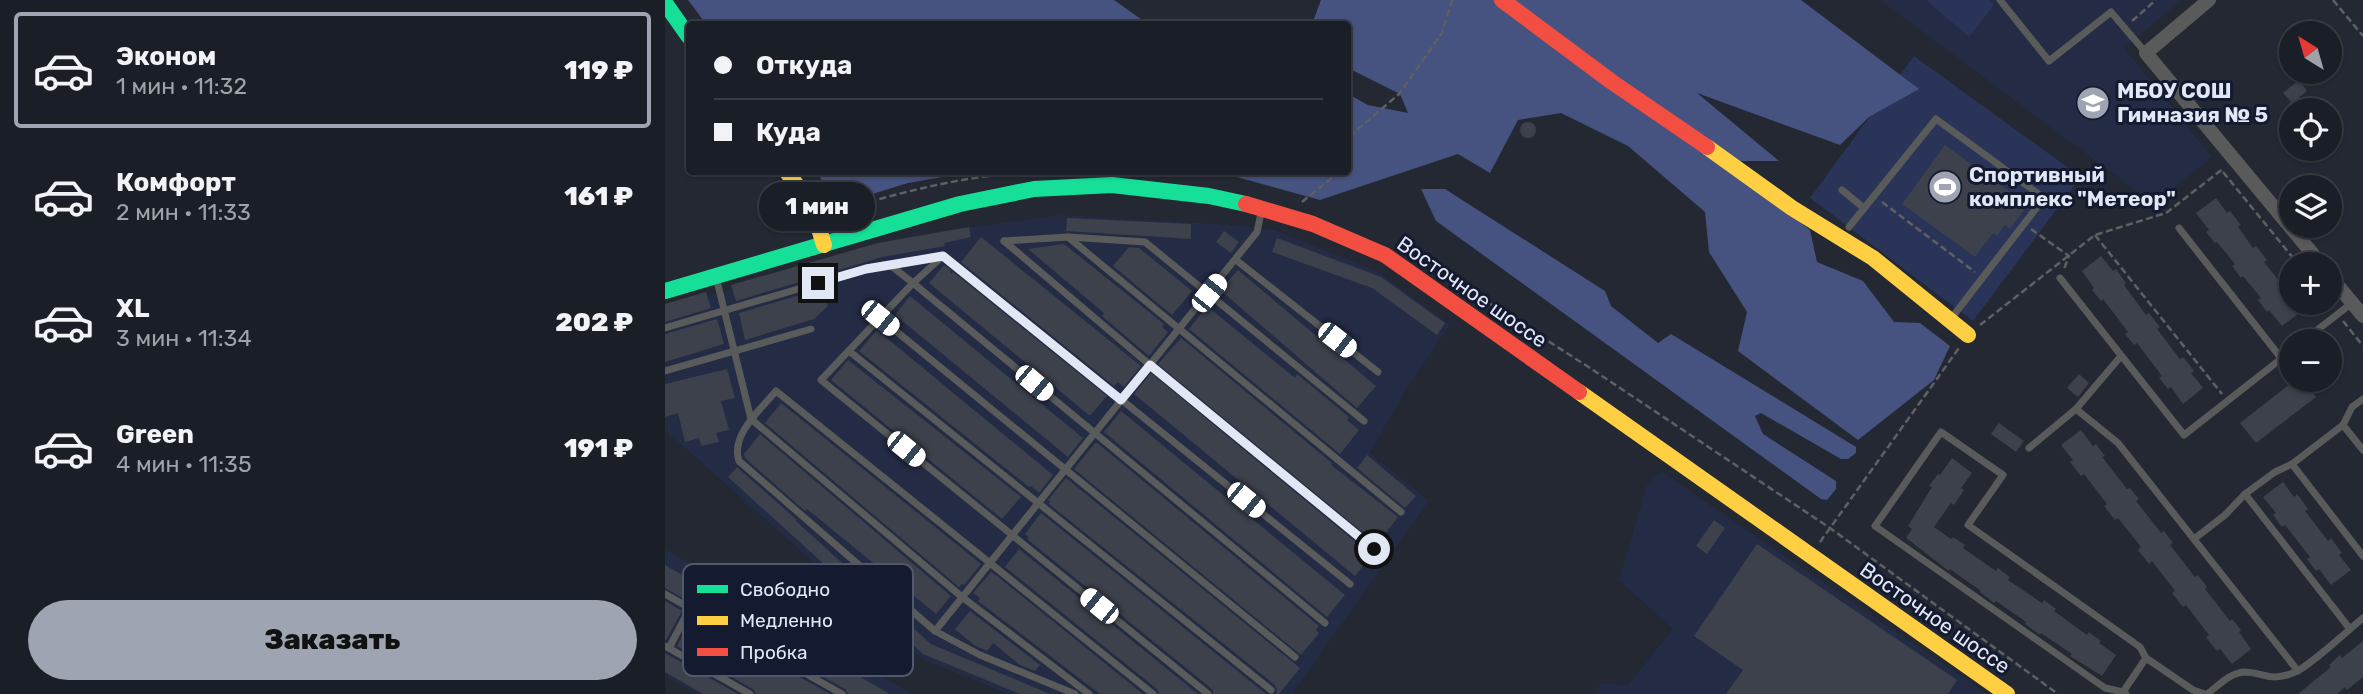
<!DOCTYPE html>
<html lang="ru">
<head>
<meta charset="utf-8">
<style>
	body { margin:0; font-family:Rubik,sans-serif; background:#23272e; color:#f1f3f6; height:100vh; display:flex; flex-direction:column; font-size:26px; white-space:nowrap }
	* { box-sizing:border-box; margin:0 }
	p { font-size:23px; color:#9fa2a7 }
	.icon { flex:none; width:38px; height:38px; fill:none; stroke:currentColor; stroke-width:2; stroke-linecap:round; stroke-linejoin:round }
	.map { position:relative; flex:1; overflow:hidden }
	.panel { display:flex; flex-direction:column; background:#1a1e26; width:665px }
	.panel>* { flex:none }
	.top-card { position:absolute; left:21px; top:21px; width:665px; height:154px; border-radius:7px; box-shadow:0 2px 5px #0004,0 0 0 2px #383c43; display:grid; align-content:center; height:154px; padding:0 28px; background:#1a1e26 }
	.needle { width:46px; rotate:323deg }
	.tools { position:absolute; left:1614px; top:21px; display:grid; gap:14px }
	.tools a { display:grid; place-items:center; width:63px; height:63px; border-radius:50%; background:#1a1e26; box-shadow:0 2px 5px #0004,0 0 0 2px #383c43; font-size:35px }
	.end { position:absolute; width:32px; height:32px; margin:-16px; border:9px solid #e2e7f6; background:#111; box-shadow:0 0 0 4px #111 }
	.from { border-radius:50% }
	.bubble { position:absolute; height:49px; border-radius:24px; background:#1a1e26; box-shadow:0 2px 5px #0004,0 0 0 2px #383c43; font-size:23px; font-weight:800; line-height:49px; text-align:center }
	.car { position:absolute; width:21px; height:42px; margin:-21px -10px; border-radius:9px; box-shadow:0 0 5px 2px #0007; background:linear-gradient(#fff 24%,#345 0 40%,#fff 0 76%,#345 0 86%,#fff 0) }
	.top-card b { display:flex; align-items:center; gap:24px; height:66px; font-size:26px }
	.top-card b+b { border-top:2px solid #383c43 }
	.top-card i { width:18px; height:18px; background:#f1f3f6 }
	ul { padding:12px 0 0; list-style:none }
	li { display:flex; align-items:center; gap:21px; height:116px; margin:0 14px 10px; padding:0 14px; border:4px solid transparent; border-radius:7px }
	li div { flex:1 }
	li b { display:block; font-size:26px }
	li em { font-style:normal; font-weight:800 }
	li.selected { border-color:#9fa4b2 }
	li>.icon { width:63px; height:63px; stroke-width:1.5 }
	.button { display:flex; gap:14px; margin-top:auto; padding:14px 28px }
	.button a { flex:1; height:80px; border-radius:42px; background:#9fa4b2; color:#111; font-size:28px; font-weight:800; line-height:80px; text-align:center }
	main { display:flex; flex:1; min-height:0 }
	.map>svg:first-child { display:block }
	.built { fill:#242b45 }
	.green { fill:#2a3358 }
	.forest { fill:#46527f }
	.building { fill:#3d414b }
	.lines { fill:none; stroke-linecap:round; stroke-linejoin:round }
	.path { stroke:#5e6062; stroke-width:2.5; stroke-dasharray:7 3.5; stroke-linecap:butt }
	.lane { stroke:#595b5a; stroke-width:7 }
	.street { stroke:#595b5a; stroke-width:14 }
	.fast { stroke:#16e098; stroke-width:16 }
	.slow { stroke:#ffcf43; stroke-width:16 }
	.jam { stroke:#f24e42; stroke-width:16 }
	.route { stroke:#e2e7f6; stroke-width:9 }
	.labels { text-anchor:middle; stroke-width:6; stroke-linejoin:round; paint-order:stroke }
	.poi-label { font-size:21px; font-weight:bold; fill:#e2e7f6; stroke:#141a2f; text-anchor:start }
	.street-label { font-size:21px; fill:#e2e7f6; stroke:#141a2f }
	.key { fill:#141a2f; stroke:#52586b; stroke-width:2 }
	.key-label { font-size:19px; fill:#e2e7f6 }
</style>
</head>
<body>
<main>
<section class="panel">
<ul>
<li class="selected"><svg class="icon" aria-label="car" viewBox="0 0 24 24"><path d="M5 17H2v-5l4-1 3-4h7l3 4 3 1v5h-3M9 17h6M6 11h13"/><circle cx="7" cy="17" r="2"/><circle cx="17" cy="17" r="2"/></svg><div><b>Эконом</b><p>1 мин · 11:32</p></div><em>119 ₽</em></li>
<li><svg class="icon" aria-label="car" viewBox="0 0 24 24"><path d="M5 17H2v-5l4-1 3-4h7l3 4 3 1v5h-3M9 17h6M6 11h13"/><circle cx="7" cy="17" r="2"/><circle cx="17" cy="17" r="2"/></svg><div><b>Комфорт</b><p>2 мин · 11:33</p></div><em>161 ₽</em></li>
<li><svg class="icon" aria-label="car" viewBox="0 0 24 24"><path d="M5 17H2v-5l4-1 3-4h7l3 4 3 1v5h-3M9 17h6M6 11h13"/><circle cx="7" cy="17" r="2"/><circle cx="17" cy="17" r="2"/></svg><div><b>XL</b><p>3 мин · 11:34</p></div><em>202 ₽</em></li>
<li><svg class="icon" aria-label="car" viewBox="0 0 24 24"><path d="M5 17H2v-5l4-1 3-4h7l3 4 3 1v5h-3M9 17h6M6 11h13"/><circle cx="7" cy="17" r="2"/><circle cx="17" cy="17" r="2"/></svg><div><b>Green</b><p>4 мин · 11:35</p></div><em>191 ₽</em></li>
</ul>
<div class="button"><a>Заказать</a></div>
</section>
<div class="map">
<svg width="1698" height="694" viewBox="0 0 1698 694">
	<rect width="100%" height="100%" fill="#232833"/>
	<g class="built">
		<path d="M1215,0h302l-58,48 88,109 -58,47z"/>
		<path d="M396,215l172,10 42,5 102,41 73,54 -45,66 -35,62 59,48 -137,193h-284l-86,-35 -257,-229v-121l248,-74z"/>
		<path d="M997,472l325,222h-390l3,-11 28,2 45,-56 -54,-49 28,-95 10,-10z"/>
		<path d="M0,549l247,145h-215l-32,-18z"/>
	</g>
	<g class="green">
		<path d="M1261,0h63l5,5 -25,32z"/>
		<path d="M1249,56l167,121 -108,144 -163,-123z"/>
	</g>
	<g class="forest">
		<path d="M23,0h426l34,24h-442z"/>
		<path d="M656,0h480l118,89 -50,28 -29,28 -143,-52 82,68h-59l90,69 7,32 46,19 31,41 26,1 30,23 -16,34 -76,60 -120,-89 9,-39 -38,-60 -4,-40 -77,-66 -67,-33 -43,7 -28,53 -32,-19 -138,46 -101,-28h128l1,-78 20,11 40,8 -8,-19 -52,-26 -1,-44h-35z"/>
		<path d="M151,172h155l-63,11 -68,21z"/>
		<path d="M756,189h24l160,102 6,15 47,37 13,-9 185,113v6l-8,6h-7l-80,-46 -6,3 8,18 73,47v8l-9,11 -6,-1 -385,-278z"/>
	</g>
	<g class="building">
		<path d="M1634,80l8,11 -15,12 -9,-10z"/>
		<circle cx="863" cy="130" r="8"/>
		<path d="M1280,145l83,60 -18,24 -5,-4 -8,11 -4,-3 -18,24 -73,-53z"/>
		<path d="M1551,198l11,15 3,-2 11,14 -3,2 15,21 3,-2 11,14 -3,2 15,19 3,-2 9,12v12h5l6,8 -20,15 -13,-16 -2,2 -9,-12 3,-2 -18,-22 -2,2 -9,-12 3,-2 -18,-22 -2,1 -9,-11 3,-2 -13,-17z"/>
		<path d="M402,218l124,6v15l-125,-8z"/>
		<path d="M304,227l2,10 -27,6 1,3 -63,11 -146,44 -5,-16 147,-42z"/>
		<path d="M559,231l15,11 -8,11 -15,-11z"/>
		<path d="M316,237l160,129 -17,21 -6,-5 -4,4 -153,-124z"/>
		<path d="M612,238l104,39 64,46 -8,12 -65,-47 -100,-36z"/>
		<path d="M399,244l100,80 -2,3 6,5 -19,24 -47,-40 2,-3 -76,-64z"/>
		<path d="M464,247l10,1 53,43 -20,24 -59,-49z"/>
		<path d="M1436,256l12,15 3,-2 10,14 -2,2 22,30 3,-2 11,14 -3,2 23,30 3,-2 11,14 -3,2 12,15 -20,16 -12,-17 -3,2 -4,-5 -5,-6 3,-2 -25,-33 -3,2 -4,-5 -5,-6 3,-2 -25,-33 -2,2 -9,-11 2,-2 -12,-17z"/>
		<path d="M279,265l6,4 1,5 2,-2 154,124 -17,20 -161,-133z"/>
		<path d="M573,270l138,116 -19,22 -137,-118z"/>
		<path d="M158,288l5,18 -14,13 -69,21 -6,-27z"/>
		<path d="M41,292l5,16 -46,14v-18z"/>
		<path d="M245,296l173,142 -15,19 -173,-142z"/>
		<path d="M542,306l88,72 2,-4 52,43 -2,3 12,10 -19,24 -151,-125z"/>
		<path d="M52,319l7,25 -59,18v-28z"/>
		<path d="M212,330l176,145 -14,18 -8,-7 -2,1 -170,-136z"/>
		<path d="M516,338l151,125 -1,2 67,52 -21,27 -219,-180z"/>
		<path d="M183,360l173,137 -19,22 -171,-139z"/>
		<path d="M62,369l8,29 -14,3 8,29 -13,3 3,9 -18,4 -2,-8 -14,4 -7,-29 -13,4v-33z"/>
		<path d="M486,373l218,180 2,3 -16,20 -221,-182z"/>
		<path d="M1414,374l10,9 -11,14 -11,-9z"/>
		<path d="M1630,380h8l13,17 -60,46 -16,-20z"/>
		<path d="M116,403l200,161 -17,21 -2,-1 -3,3 -194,-164z"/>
		<path d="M456,411l224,184 -18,22 -223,-185z"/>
		<path d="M1334,423l25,18 -8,11 -25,-18z"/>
		<path d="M1416,430l12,16 3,-2 9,12 -3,1 25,32 3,-1 4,5 5,6 -3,2 25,32 3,-2 9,12 -3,2 25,32 3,-2 9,12 -2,2 25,32 2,-2 9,11 -2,2 12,17 -19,15 -12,-15 -3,2 -11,-14 3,-2 -23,-30 -3,2 -11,-14 3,-2 -23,-30 -3,3 -11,-14 3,-3 -23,-29 -3,2 -11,-14 3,-2 -23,-30 -3,2 -11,-14 3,-2 -12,-15z"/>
		<path d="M95,434l191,162 -15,18 -129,-105 -2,2 -60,-53 -1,-4z"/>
		<path d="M431,442l223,184 -3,4 3,3 -18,22 -227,-186z"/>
		<path d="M702,455l49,41 -11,12 -48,-40z"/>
		<path d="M1287,458l20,15 -11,15 3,2 -10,15 -3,-2 -17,24 17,12 2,-2 5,3 7,5 -2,3 33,23 2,-3 12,9 -2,3 34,23 2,-3 12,9 -2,2 33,24 2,-3 12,9 -2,2 17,12 -14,21 -32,-20 2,-2 -31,-21 -1,2 -15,-11 1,-2 -30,-21 -2,2 -14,-11 1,-1 -31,-22 -1,2 -43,-33 6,-9 -4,-3 24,-39 -3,-1 9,-12 2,1z"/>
		<path d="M72,467l60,53 -1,1 135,123 119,50h-30l-97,-40 -195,-177z"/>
		<path d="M401,478l234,190 -21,26h-3l1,-4 -2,-5 -226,-181 1,-2 -2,-2z"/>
		<path d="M1618,482l11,15 3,-3 6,8 5,7 -3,2 23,30 3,-3 11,15 -3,2 12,15 -20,15 -12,-16 -3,2 -9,-12 3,-2 -25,-32 -3,2 -9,-12 3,-2 -13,-16z"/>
		<path d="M376,513l225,181h-52l-2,-5 -185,-150 2,-2 -4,-3z"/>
		<path d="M1049,520l11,8 -18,26 -11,-8z"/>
		<path d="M1092,544l200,136 -9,14h-222l17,-24 -49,-34z"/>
		<path d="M354,549l179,145h-39l-2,-5 -152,-122z"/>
		<path d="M0,565l225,129h-42l-3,-5 -180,-101z"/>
		<path d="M326,572l6,4 146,118h-43l-122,-93 2,-3 -7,-5z"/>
		<path d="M0,601l17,10 -16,29h-1z"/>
		<path d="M305,611l70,54 -5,6 -15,-6 -27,-22 -6,8 -13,-6 -19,-16z"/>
		<path d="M27,617l138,77h-74l-3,-5 -76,-43z"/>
		<path d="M1698,641v36l-16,13 -2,-3 -8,7h-39l33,-27 -2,-2 11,-10 2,3z"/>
		<path d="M0,653l73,41h-35l-38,-22z"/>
	</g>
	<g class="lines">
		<g class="path">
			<path d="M1668,0l30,36"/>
			<path d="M1467,21l24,-21"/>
			<path d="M682,147l3,-11 49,-42 43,-61 10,-33"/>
			<path d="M1558,172l75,92"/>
			<path d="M637,202l37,-30"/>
			<path d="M1217,202l93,70"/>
			<path d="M164,214c68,-21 128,-37 199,-42"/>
			<path d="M1366,229l38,27 -5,13"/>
			<path d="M1430,235l127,159"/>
			<path d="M760,262l162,104 243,162 228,166"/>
			<path d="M1678,321l20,25"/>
			<path d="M1315,325l115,-90 71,-22 58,-45"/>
			<path d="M1155,542l139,-194"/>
		</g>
		<g class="lane">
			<path d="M1335,0l49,61 62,-49 35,41"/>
			<path d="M1177,190l22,18"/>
			<path d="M1184,227l87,-108 108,79 -94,122"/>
			<path d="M1514,228l102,130"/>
			<path d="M403,237l77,5 219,179"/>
			<path d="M339,241l64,-4 333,275"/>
			<path d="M339,241l146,124 224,184"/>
			<path d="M277,257l-29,26 412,340"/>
			<path d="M571,260l142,112"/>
			<path d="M225,265l23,18 -92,97 387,314"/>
			<path d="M51,277l35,142 211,178 127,97"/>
			<path d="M1395,278l124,157 107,-84"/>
			<path d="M215,318l415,339"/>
			<path d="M0,328l201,-59 77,-13 407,328"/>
			<path d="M1638,341l49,-38"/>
			<path d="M184,351l422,339"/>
			<path d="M0,371l146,-42"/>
			<path d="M1698,399l-11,8 -9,18 20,25"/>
			<path d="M1411,409l42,34 180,228"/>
			<path d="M1364,448l47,-39 45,-53"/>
			<path d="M1627,464l71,92"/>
			<path d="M1580,494l105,135"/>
			<path d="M1529,539l31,-24 20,-21 30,-22 17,-8 51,-39"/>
			<path d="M0,594l177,100"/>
			<path d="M270,631l322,-399 5,-24"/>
			<path d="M0,646l85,48"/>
			<path d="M4,648l21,-40"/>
			<path d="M1458,692l-18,-4 -230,-162 66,-94 62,43 -35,50 172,122 6,11"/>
			<path d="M410,694l-95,-39 -45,-24 -196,-170c-9,-26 22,-52 37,-70l377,303"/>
			<path d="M1461,694l-3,-2 23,-34 47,32 12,4"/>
			<path d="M1542,694c11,-8 24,-22 38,-22 21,1 24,10 48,1 16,-6 54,-42 70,-55"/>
		</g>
		<g class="street">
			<path d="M1544,0l-63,53 175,211"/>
			<path d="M1664,275l34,41"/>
		</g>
		<g class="fast">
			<path d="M0,3l24,34"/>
			<path d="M0,291l295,-87 74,-15 78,-4 97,11 37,8"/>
		</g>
		<g class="slow">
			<path d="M1042,147l85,61 81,50 95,77"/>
			<path d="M122,172l25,34 12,39"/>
			<path d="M914,392l428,302"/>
		</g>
		<g class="jam">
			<path d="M837,0l110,82 95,65"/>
			<path d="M581,204l67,20 72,31 194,137"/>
		</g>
	</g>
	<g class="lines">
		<path class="route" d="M153,283l48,-14 77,-13 178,144 29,-35 224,184"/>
	</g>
	<defs>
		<symbol id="school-disc" viewBox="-11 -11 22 22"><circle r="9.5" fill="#9fa4b2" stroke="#141a2f"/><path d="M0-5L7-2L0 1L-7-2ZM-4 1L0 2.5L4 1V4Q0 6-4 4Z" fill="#fff"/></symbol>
		<symbol id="stadium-disc" viewBox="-11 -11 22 22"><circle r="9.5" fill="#9fa4b2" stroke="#141a2f"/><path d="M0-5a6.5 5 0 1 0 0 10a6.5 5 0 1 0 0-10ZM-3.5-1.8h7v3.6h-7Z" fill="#fff"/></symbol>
	</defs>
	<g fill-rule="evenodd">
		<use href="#school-disc" x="1409" y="84" width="38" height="38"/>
		<use href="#stadium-disc" x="1261" y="168" width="38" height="38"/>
	</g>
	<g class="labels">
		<g class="poi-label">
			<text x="1452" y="98">МБОУ СОШ<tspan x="1452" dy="24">Гимназия № 5</tspan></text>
			<text x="1304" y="182">Спортивный<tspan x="1304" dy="24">комплекс "Метеор"</tspan></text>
		</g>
		<g class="street-label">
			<text transform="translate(807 292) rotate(35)" y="7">Восточное шоссе</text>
			<text transform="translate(1270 618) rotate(35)" y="7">Восточное шоссе</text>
		</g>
	</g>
	<rect x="18" y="564" width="230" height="112" rx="10" class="key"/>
	<rect x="32" y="585" width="31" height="8" fill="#16e098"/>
	<rect x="32" y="616" width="31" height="9" fill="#ffcf43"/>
	<rect x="32" y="648" width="31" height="8" fill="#f24e42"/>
	<g class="key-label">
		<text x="75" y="596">Свободно</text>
		<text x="75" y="627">Медленно</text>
		<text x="75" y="659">Пробка</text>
	</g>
</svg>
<div class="tools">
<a><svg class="needle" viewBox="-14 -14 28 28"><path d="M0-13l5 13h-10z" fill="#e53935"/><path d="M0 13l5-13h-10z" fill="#9fa2a7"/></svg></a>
<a><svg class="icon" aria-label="locate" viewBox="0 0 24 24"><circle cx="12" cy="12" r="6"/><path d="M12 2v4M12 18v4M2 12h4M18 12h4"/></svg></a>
<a><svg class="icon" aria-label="layers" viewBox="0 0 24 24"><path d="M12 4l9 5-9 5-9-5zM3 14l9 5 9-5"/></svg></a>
<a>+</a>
<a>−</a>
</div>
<i class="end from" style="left:709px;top:549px"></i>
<i class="end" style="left:153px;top:283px"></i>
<div class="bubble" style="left:94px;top:182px;width:116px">1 мин</div>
<i class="car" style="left:544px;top:293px;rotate:39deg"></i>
<i class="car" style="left:215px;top:318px;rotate:129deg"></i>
<i class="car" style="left:672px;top:340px;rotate:128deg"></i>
<i class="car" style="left:369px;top:383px;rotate:130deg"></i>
<i class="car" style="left:241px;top:449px;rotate:129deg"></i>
<i class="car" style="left:581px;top:500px;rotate:129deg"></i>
<i class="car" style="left:434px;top:606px;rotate:309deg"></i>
<div class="top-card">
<b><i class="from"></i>Откуда</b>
<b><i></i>Куда</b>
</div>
</div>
</main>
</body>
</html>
